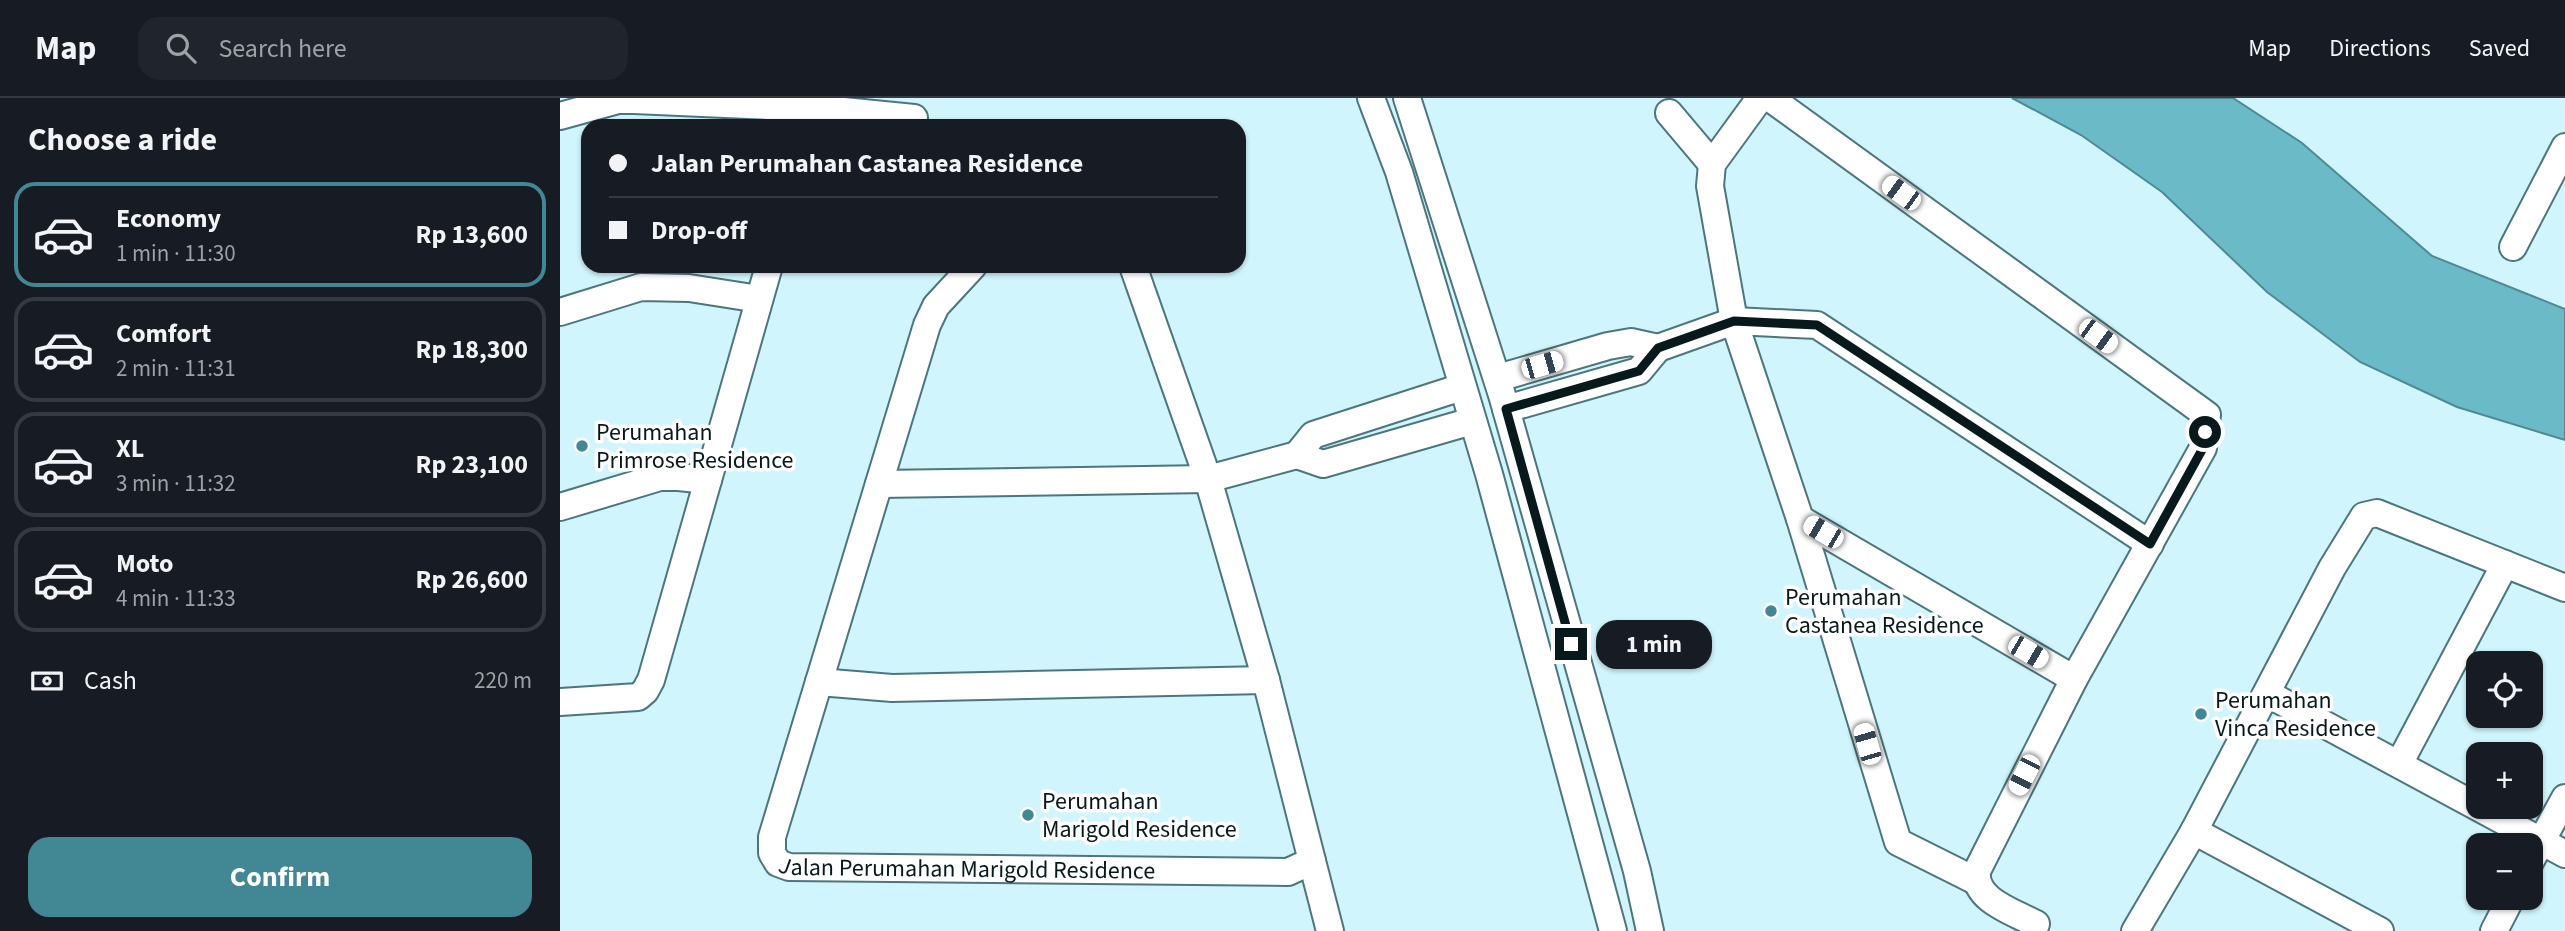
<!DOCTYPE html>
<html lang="en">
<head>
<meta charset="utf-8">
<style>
	body { margin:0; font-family:"Source Sans 3",sans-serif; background:#20242c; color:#f1f3f6; height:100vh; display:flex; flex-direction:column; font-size:26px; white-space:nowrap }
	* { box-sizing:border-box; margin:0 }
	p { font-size:23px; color:#9ea1a6 }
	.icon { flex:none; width:38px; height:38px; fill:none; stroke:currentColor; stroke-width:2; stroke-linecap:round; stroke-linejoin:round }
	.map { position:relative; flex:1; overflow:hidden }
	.panel { display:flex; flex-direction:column; background:#171b24; width:560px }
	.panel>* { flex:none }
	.hud { position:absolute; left:21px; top:21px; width:665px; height:154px; border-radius:21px; box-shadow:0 2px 5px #0004; display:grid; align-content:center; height:154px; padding:0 28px; background:#171b24 }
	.controls { position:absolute; left:1906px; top:553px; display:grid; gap:14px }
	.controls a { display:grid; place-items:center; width:77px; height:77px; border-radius:14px; background:#171b24; box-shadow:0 2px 5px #0004; font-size:35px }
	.end { position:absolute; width:32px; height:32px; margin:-16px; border:9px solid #08191c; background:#fff; box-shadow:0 0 0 4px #fff }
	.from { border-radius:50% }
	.bubble { position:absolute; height:49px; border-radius:21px; background:#171b24; box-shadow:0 2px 5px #0004; font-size:23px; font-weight:700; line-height:49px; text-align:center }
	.car { position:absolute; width:21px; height:42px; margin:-21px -10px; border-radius:9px; box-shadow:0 0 5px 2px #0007; background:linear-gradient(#fff 24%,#345 0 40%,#fff 0 76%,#345 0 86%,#fff 0) }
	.hud b { display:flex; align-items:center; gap:24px; height:66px; font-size:26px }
	.hud b+b { border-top:2px solid #363941 }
	.hud i { width:18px; height:18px; background:#f1f3f6 }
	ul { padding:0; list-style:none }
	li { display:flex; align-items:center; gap:21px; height:105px; margin:0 14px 10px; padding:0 14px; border:4px solid #363941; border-radius:21px }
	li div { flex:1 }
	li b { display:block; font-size:26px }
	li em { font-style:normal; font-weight:700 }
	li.on { border-color:#428794 }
	li>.icon { width:63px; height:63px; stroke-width:1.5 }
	h2 { padding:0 28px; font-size:32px; line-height:84px }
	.pay { display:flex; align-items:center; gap:18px; height:77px; padding:0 28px; font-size:26px }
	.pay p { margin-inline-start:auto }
	.cta { display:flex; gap:14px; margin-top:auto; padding:14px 28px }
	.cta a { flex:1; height:80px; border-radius:21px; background:#428794; color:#fff; font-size:28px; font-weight:700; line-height:80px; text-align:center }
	header { display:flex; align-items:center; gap:42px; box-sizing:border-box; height:98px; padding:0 35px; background:#171b24; border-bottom:2px solid #363941 }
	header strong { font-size:33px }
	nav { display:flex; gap:38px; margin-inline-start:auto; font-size:24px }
	.search { width:490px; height:63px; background:#20242c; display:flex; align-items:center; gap:18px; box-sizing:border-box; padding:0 24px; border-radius:21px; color:#9ea1a6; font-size:26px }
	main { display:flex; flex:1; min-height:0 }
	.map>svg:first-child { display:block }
	.water { fill:#6bbac8; stroke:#4d8a94; stroke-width:2 }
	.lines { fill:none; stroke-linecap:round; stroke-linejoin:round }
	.minor-casing { stroke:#4c767d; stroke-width:30 }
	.minor { stroke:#fff; stroke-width:26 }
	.route { stroke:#08191c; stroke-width:9 }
	.poi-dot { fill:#428794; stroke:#fff; stroke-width:2.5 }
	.labels { text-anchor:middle; stroke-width:7; stroke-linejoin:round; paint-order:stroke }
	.poi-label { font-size:24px; fill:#08191c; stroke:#fff; text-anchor:start }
	.street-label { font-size:24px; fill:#08191c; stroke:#fff }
</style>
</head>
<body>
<header>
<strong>Map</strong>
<div class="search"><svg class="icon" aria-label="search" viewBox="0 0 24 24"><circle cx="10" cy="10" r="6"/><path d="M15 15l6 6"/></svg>Search here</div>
<nav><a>Map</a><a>Directions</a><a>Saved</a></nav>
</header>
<main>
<section class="panel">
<h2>Choose a ride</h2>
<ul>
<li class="on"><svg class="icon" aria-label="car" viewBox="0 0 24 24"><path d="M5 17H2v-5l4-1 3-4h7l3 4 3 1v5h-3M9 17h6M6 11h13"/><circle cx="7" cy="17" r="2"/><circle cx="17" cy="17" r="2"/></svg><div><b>Economy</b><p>1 min · 11:30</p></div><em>Rp 13,600</em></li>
<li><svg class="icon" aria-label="car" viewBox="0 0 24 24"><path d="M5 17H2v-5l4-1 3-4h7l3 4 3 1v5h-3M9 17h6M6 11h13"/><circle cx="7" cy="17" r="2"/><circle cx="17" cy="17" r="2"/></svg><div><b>Comfort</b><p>2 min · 11:31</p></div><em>Rp 18,300</em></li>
<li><svg class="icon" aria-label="car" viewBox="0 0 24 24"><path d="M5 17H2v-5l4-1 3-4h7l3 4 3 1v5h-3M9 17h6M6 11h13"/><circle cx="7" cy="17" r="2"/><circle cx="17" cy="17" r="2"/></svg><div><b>XL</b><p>3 min · 11:32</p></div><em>Rp 23,100</em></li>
<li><svg class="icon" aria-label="car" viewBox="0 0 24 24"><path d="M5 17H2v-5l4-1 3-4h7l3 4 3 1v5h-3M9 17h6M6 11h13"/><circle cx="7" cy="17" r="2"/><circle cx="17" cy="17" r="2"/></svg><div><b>Moto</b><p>4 min · 11:33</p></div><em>Rp 26,600</em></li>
</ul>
<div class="pay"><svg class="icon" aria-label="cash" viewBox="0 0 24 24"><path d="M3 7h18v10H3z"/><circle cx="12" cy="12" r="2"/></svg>Cash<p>220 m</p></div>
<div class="cta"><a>Confirm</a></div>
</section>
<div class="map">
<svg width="2005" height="833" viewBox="0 0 2005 833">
	<rect width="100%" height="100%" fill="#d1f5fc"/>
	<path class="water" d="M1452,0h221l69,45 130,113 133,53v131l-108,-33 -97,-45 -93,-70 -105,-100 -81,-57z"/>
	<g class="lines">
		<defs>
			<g id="minor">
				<path d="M811,0l28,74 90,302 124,457"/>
				<path d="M847,0l95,297 135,476 13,60"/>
				<path d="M1200,0l-48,66 -2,22 24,135 66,198 274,160"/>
				<path d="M1210,0l437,317 -4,33 -129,231 -97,192c-4,29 37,41 59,53"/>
				<path d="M1109,15l43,51"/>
				<path d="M0,18l58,-16h16l180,8 100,10"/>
				<path d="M1953,149l52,-100"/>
				<path id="s1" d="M413,168l-37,40 -9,19 -155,512v16l6,10 11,4 499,5 24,-11 -46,-181 -58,-201 -75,-213"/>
				<path d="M0,214l81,-25 48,1 70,11"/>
				<path d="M1098,250l76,-27 83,4 333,219"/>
				<path d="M938,280l110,-32 23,-4 27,6 -19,23 -133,38"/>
				<path d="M902,289l-149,48 -16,20 26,9 149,-43"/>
				<path d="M319,386l329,-5 89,-24"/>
				<path d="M0,409l100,-30h18l30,3"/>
				<path d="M1240,421l98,323 78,39"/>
				<path d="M259,584l73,6 374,-8"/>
				<path d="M1708,596l297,160"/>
				<path d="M0,604l78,-5 7,-6 6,-11 118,-414"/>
				<path d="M1839,666l106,-200"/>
				<path d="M1634,733l186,100"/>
				<path d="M752,763l18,70"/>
				<path d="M1970,764l35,-64"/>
				<path d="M1575,833l59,-100 138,-263 32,-52 13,-3 188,75"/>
				<path d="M1934,833l17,-33"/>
			</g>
		</defs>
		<use href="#minor" class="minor-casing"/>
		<use href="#minor" class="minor"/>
	</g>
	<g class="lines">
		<path class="route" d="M1011,546l-65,-235 133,-38 19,-23 76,-27 83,4 333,219 53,-96 2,-16"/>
	</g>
	<g class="poi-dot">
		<circle cx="22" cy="348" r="7"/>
		<circle cx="1211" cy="513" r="7"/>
		<circle cx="1641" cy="616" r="7"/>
		<circle cx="468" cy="717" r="7"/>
	</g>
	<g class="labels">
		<g class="poi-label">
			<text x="36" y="342">Perumahan<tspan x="36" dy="28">Primrose Residence</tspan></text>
			<text x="1225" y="507">Perumahan<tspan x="1225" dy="28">Castanea Residence</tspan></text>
			<text x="1655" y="610">Perumahan<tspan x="1655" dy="28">Vinca Residence</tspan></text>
			<text x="482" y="711">Perumahan<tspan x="482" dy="28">Marigold Residence</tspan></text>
		</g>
		<g class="street-label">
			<text dy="8" stroke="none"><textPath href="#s1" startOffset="828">Jalan Perumahan Marigold Residence</textPath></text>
		</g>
	</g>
</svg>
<div class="controls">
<a><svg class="icon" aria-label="locate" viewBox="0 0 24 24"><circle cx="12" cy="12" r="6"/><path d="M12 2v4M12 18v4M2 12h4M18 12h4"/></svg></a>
<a>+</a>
<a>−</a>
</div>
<i class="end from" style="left:1645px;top:334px"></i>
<i class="end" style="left:1011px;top:546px"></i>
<div class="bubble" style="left:1036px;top:522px;width:116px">1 min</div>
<i class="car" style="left:1341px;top:95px;rotate:306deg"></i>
<i class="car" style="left:1538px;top:238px;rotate:126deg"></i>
<i class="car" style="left:982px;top:267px;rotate:74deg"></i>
<i class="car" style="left:1263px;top:434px;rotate:300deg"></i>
<i class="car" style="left:1468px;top:554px;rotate:120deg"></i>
<i class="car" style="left:1307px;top:646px;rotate:344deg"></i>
<i class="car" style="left:1464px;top:677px;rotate:207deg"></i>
<div class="hud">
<b><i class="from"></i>Jalan Perumahan Castanea Residence</b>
<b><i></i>Drop-off</b>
</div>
</div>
</main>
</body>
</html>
